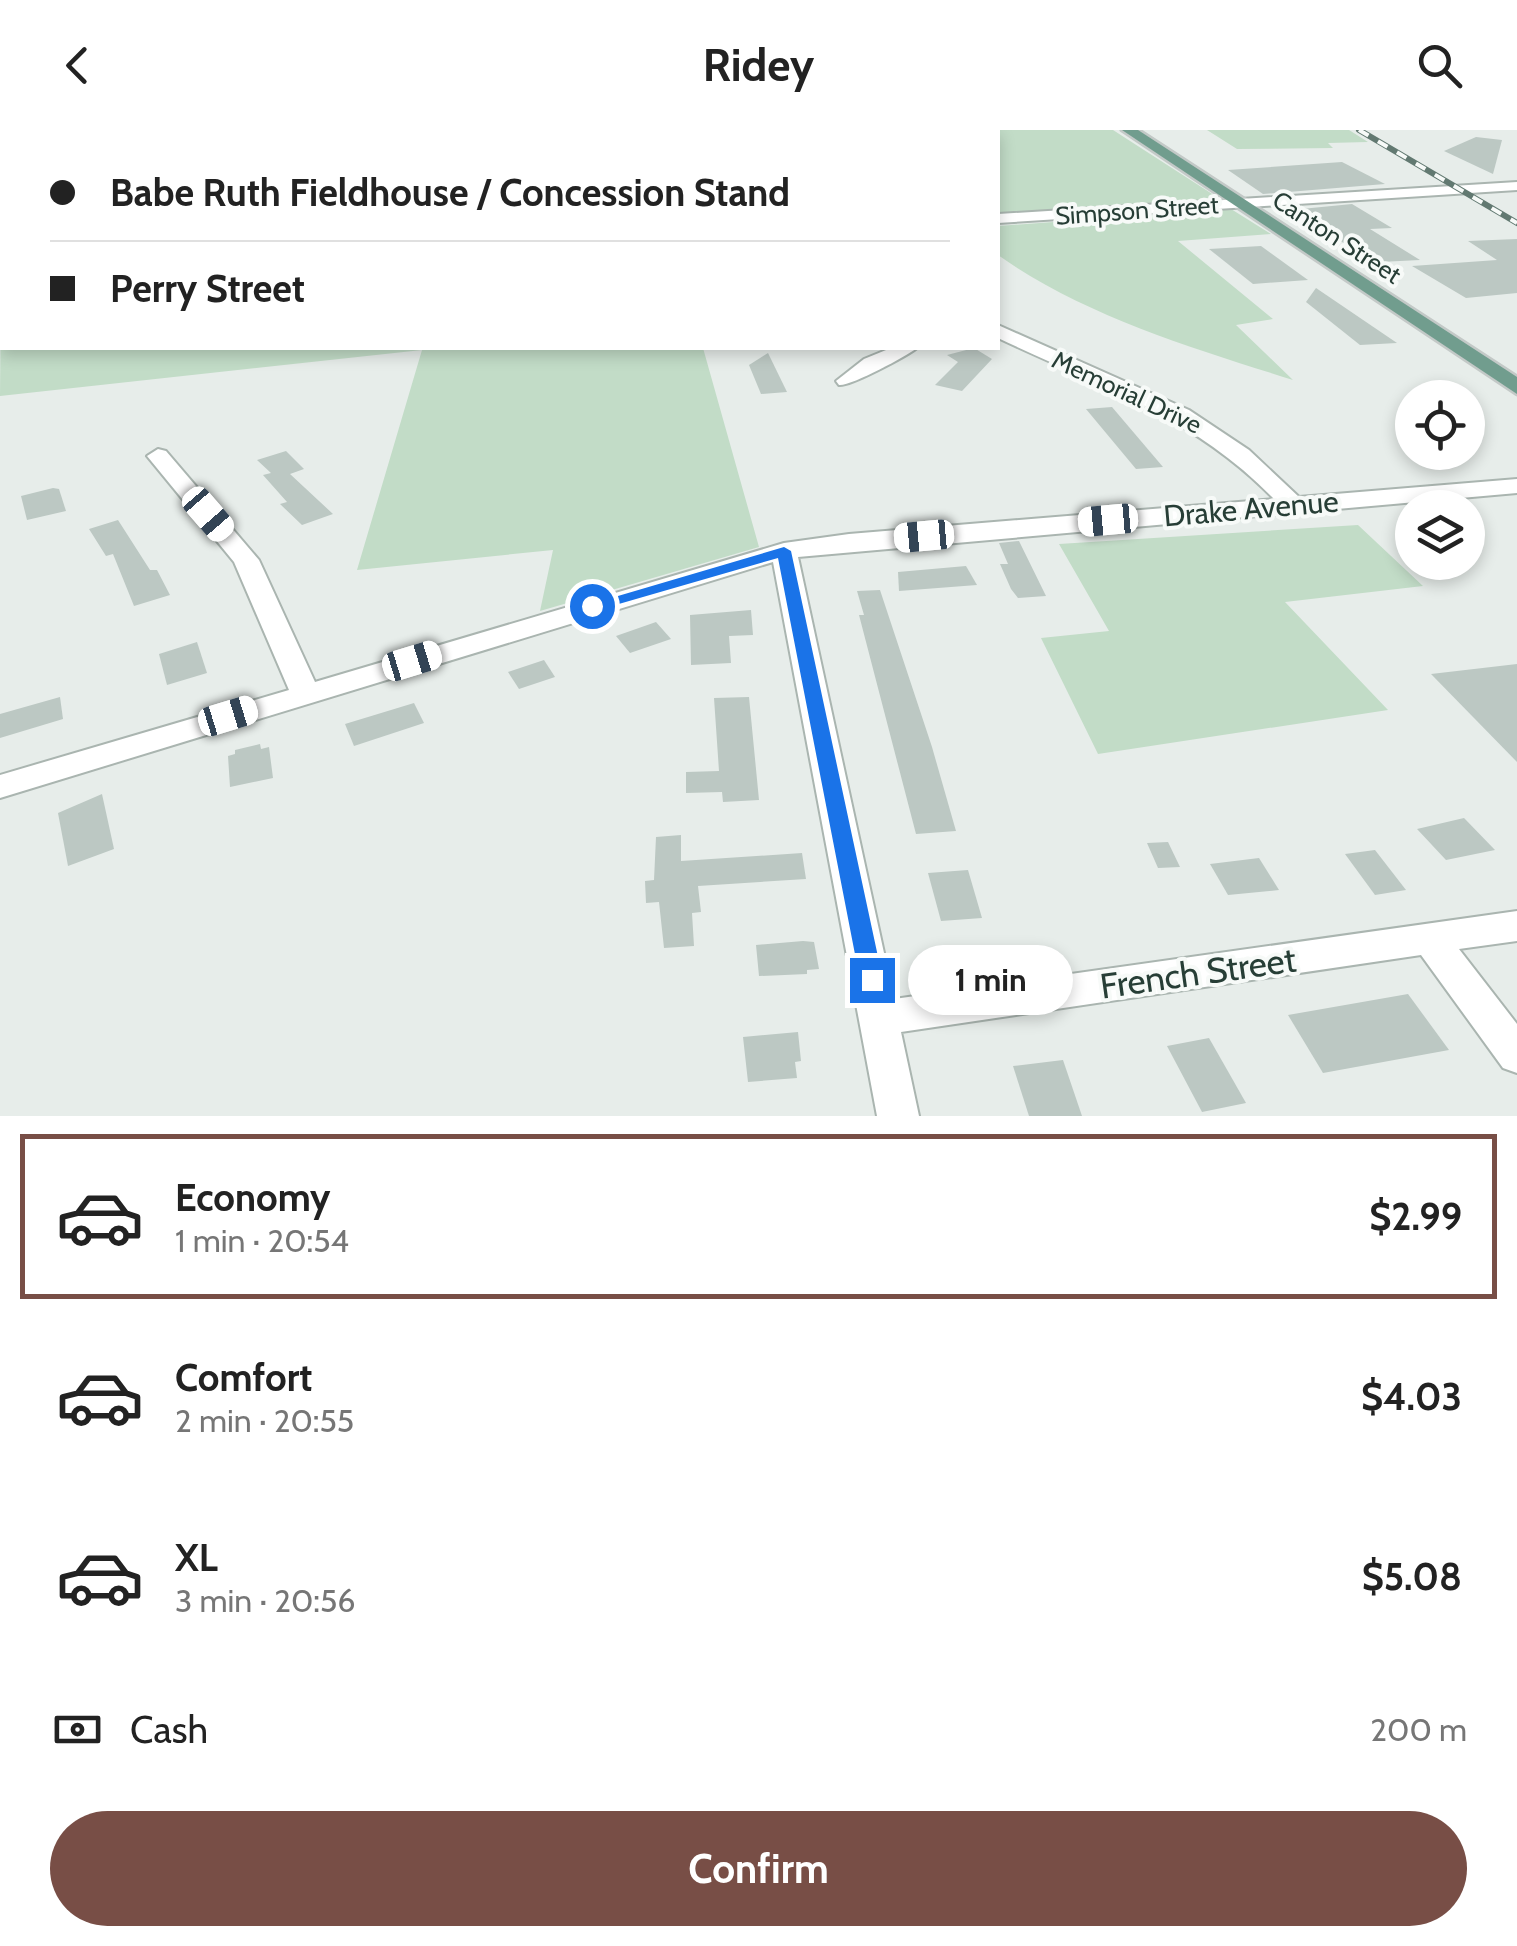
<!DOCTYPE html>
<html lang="en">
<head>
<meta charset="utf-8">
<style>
	body { margin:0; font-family:Cabin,sans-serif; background:#f2f2f2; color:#222; height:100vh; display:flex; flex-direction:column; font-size:38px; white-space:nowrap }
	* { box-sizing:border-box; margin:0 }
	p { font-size:32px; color:#767676 }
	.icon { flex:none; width:55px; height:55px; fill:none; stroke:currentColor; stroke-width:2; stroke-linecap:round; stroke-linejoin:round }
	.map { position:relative; height:986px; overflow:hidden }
	.side { display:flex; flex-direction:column; background:#fff; flex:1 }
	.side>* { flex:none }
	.guide { position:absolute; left:0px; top:0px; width:1000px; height:220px; box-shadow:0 5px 15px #0003; display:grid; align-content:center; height:220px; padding:0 50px; background:#fff }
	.tools { position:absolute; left:1395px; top:250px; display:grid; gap:20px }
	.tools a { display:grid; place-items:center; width:90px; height:90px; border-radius:50%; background:#fff; box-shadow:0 5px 15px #0003; font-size:50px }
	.end { position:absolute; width:45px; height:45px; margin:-22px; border:12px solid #1a73e8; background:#fff; box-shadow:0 0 0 5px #fff }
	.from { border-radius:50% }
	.bubble { position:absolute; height:70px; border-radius:35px; background:#fff; box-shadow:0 5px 15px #0003; font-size:32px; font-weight:700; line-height:70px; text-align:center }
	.car { position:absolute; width:30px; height:60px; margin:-30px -15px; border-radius:12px; box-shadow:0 0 8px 2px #0007; background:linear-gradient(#fff 24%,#345 0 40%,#fff 0 76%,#345 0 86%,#fff 0) }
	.guide b { display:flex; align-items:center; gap:35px; height:95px; font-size:38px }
	.guide b+b { border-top:2px solid #e0e0e0 }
	.guide i { width:25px; height:25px; background:#222 }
	ul { padding:18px 0 0; list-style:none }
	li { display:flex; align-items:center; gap:30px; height:165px; margin:0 20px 15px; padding:0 30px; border:5px solid transparent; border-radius:0px }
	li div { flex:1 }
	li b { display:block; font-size:38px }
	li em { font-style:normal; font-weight:700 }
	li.selected { border-color:#784e46 }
	li>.icon { width:90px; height:90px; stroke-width:1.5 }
	.pay { display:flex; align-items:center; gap:25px; height:110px; padding:0 50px; font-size:38px }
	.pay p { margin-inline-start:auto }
	.cta { display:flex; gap:20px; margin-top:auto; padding:20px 50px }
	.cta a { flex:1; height:115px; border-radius:60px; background:#784e46; color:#fff; font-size:40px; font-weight:700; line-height:115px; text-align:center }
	header { display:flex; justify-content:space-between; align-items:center; height:130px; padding:0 50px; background:#fff; font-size:45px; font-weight:700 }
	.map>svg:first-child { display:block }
	.green { fill:#c2dcc7 }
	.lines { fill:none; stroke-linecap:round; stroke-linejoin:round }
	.stream { stroke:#96c7cb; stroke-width:4 }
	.building { fill:#bcc8c3 }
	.minor-casing { stroke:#aab5b0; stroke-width:4 }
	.major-casing { stroke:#c3c9c7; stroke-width:5 }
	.minor { fill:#fff; fill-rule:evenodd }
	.major { fill:#719d8e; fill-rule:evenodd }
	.rail-casing { stroke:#627971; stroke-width:6 }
	.rail { stroke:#f7faf8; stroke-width:4; stroke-dasharray:11; stroke-linecap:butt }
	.route { fill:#1a73e8 }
	.labels { text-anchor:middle; stroke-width:8; stroke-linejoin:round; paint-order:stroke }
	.far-street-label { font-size:25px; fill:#273e36; stroke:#f7faf8 }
	.street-label { font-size:30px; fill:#273e36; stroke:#f7faf8 }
	.near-street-label { font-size:35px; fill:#273e36; stroke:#f7faf8 }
</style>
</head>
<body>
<header><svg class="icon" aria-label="back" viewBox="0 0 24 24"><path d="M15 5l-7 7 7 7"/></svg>Ridey<svg class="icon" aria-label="search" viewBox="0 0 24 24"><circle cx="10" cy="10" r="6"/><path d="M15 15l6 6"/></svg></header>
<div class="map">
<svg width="1517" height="986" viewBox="0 0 1517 986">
	<rect width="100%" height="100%" fill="#e7edea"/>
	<g class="green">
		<path d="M44,0h1069l107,69 -222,15v-82h-957z"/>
		<path d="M1207,0h142l19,12 -40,1 5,5 -96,1z"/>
		<path d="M2,35v183h701l56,199 -219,64 13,-61 -196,20 65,-220 -422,46z"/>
		<path d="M1231,79l40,25 -93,7 95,78 -37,6 57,55c-100,-32 -209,-64 -295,-125v-29z"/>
		<path d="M1358,395l65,61 -138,16 103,108 -290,44 -57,-116 68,-7 -50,-87z"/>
	</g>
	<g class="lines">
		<path class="stream" d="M320,0l5,2"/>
	</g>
	<g class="building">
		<path d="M1476,7l26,3 -9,34 -49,-23z"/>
		<path d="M1342,32l43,22 -122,10 -35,-24z"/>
		<path d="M1352,74l40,24 -22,1 50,31 -40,2 -57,-30h-9l-33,-21z"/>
		<path d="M1517,109v54l-51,5 -54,-32 85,-6 -29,-19z"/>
		<path d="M1261,116l47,34 -55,4 -44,-35z"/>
		<path d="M1316,158l81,55 -37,2 -54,-43z"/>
		<path d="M974,218l18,11 -30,32 -27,-6 23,-23 -11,-7z"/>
		<path d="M768,223l19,39 -26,2 -12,-29z"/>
		<path d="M1112,277l51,60 -27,2 -50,-60z"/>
		<path d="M286,321l18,18 -14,5 43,40 -31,11 -22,-21 7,-2 -24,-27 8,-2 -14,-13z"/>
		<path d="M53,358l6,1 7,22 -39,9 -6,-24z"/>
		<path d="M118,390l32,50h7l13,25 -36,11 -21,-52 -7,2 -17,-27z"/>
		<path d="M1019,411l27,55 -28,2 -7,-9 -11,-25h8l-9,-21z"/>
		<path d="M966,436l11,19 -78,6 -1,-19z"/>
		<path d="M880,460l52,157 24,84 -40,3 -57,-219h5l-7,-24z"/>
		<path d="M751,480l2,25 -24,1 2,27 -40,2 -1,-50z"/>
		<path d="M656,492l15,17 -41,14 -14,-17z"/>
		<path d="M197,512l10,31 -40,12 -8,-31z"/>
		<path d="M544,530l11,17 -36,12 -11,-17z"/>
		<path d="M1517,534v98l-86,-88z"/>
		<path d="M60,567l3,22 -63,19v-24z"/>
		<path d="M749,567l10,103 -36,2 -1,-10 -36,1v-21l33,-1 -5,-73z"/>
		<path d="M414,573l10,20 -70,23 -9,-22z"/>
		<path d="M260,614l1,5 8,-2 4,31 -43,9 -2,-31 7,-2v-4z"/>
		<path d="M102,664l12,55 -46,17 -10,-53z"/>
		<path d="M1464,688l31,32 -49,10 -29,-31z"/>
		<path d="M681,705v26l121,-8 4,26 -108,7 3,26 -9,1 2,33 -30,2 -5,-46 -13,1 -1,-22 9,-1 2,-43z"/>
		<path d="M1168,712l12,25 -22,1 -11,-25z"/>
		<path d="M1375,720l31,40 -31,5 -30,-41z"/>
		<path d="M1259,728l20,32 -51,5 -18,-31z"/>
		<path d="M968,740l14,48 -41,3 -13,-48z"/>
		<path d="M803,811l11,1 5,27 -12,1v4l-48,2 -3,-31z"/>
		<path d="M1408,864l41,56 -126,23 -35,-58z"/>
		<path d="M798,902l3,29 -6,1 2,16 -49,4 -5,-45z"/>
		<path d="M1209,908l37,65 -44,9 -35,-66z"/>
		<path d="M1063,930l19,56h-53l-16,-50z"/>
	</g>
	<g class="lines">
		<defs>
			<g id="minor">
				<path d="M1517,52v8l-519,33v-9z"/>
				<path d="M998,195l191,85 60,40 50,47 218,-18v14l-719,64 96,442 623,-88v30l-58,8 58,75v49l-14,-5 -82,-113 -520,77 18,84h-42l-104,-554 -773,236v-23l289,-85 -55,-128 -87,-106 11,-7 8,2 93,109 56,122 469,-139 65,-9 425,-35c-80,-83 -175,-113 -276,-161z"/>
				<path d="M891,218h26c-10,8 -68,39 -78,37l-3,-4 28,-22z"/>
			</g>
			<path id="major" d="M1122,0h16l379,247v17z"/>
		</defs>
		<use href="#minor" class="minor-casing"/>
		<use href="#major" class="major-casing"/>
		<use href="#minor" class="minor"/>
		<use href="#major" class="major"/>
		<defs>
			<path id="rail" d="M1359,0l158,93"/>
		</defs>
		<use href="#rail" class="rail-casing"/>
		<use href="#rail" class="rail"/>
	</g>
	<path class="route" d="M784,417l7,4 92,429 -4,7h-15l-4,-7 -82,-422 -180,52 -14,-4z"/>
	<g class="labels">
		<g class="far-street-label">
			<text transform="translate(1137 80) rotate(-4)" y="9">Simpson Street</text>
			<text transform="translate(1337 107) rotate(33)" y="9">Canton Street</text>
			<text transform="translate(1127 262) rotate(25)" y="9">Memorial Drive</text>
		</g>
		<g class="street-label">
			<text transform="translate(1251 379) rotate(-5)" y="10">Drake Avenue</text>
		</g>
		<g class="near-street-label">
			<text transform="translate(1198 843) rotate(-8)" y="12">French Street</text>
		</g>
	</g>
</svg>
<div class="tools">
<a><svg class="icon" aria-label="locate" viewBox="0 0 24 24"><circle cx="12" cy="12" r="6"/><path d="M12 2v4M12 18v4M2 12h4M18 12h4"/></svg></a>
<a><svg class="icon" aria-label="layers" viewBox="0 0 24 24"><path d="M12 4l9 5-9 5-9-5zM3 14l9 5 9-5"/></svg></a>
</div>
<i class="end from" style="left:592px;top:476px"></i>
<i class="end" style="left:872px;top:850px"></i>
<div class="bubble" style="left:908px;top:815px;width:165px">1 min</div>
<i class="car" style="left:208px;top:384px;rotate:139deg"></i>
<i class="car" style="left:1108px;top:390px;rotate:265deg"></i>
<i class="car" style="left:924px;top:406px;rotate:265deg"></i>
<i class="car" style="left:412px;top:531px;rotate:73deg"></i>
<i class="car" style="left:228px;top:586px;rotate:73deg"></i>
<div class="guide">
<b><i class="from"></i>Babe Ruth Fieldhouse / Concession Stand</b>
<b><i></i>Perry Street</b>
</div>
</div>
<section class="side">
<ul>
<li class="selected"><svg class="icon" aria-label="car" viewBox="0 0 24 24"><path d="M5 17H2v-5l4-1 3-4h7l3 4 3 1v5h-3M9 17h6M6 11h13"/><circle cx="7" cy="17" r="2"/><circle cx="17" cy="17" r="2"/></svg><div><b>Economy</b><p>1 min · 20:54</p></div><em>$2.99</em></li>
<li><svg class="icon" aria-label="car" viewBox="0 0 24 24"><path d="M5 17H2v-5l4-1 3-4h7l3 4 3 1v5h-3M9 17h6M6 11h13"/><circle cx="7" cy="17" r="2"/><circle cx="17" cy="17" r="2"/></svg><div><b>Comfort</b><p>2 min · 20:55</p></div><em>$4.03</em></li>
<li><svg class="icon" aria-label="car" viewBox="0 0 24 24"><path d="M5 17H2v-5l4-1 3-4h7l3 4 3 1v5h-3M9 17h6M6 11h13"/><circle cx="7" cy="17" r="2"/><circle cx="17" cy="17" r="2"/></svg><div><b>XL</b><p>3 min · 20:56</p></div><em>$5.08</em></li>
</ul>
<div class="pay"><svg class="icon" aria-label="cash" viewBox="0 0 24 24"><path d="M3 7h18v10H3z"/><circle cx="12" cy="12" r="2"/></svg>Cash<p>200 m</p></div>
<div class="cta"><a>Confirm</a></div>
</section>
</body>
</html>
